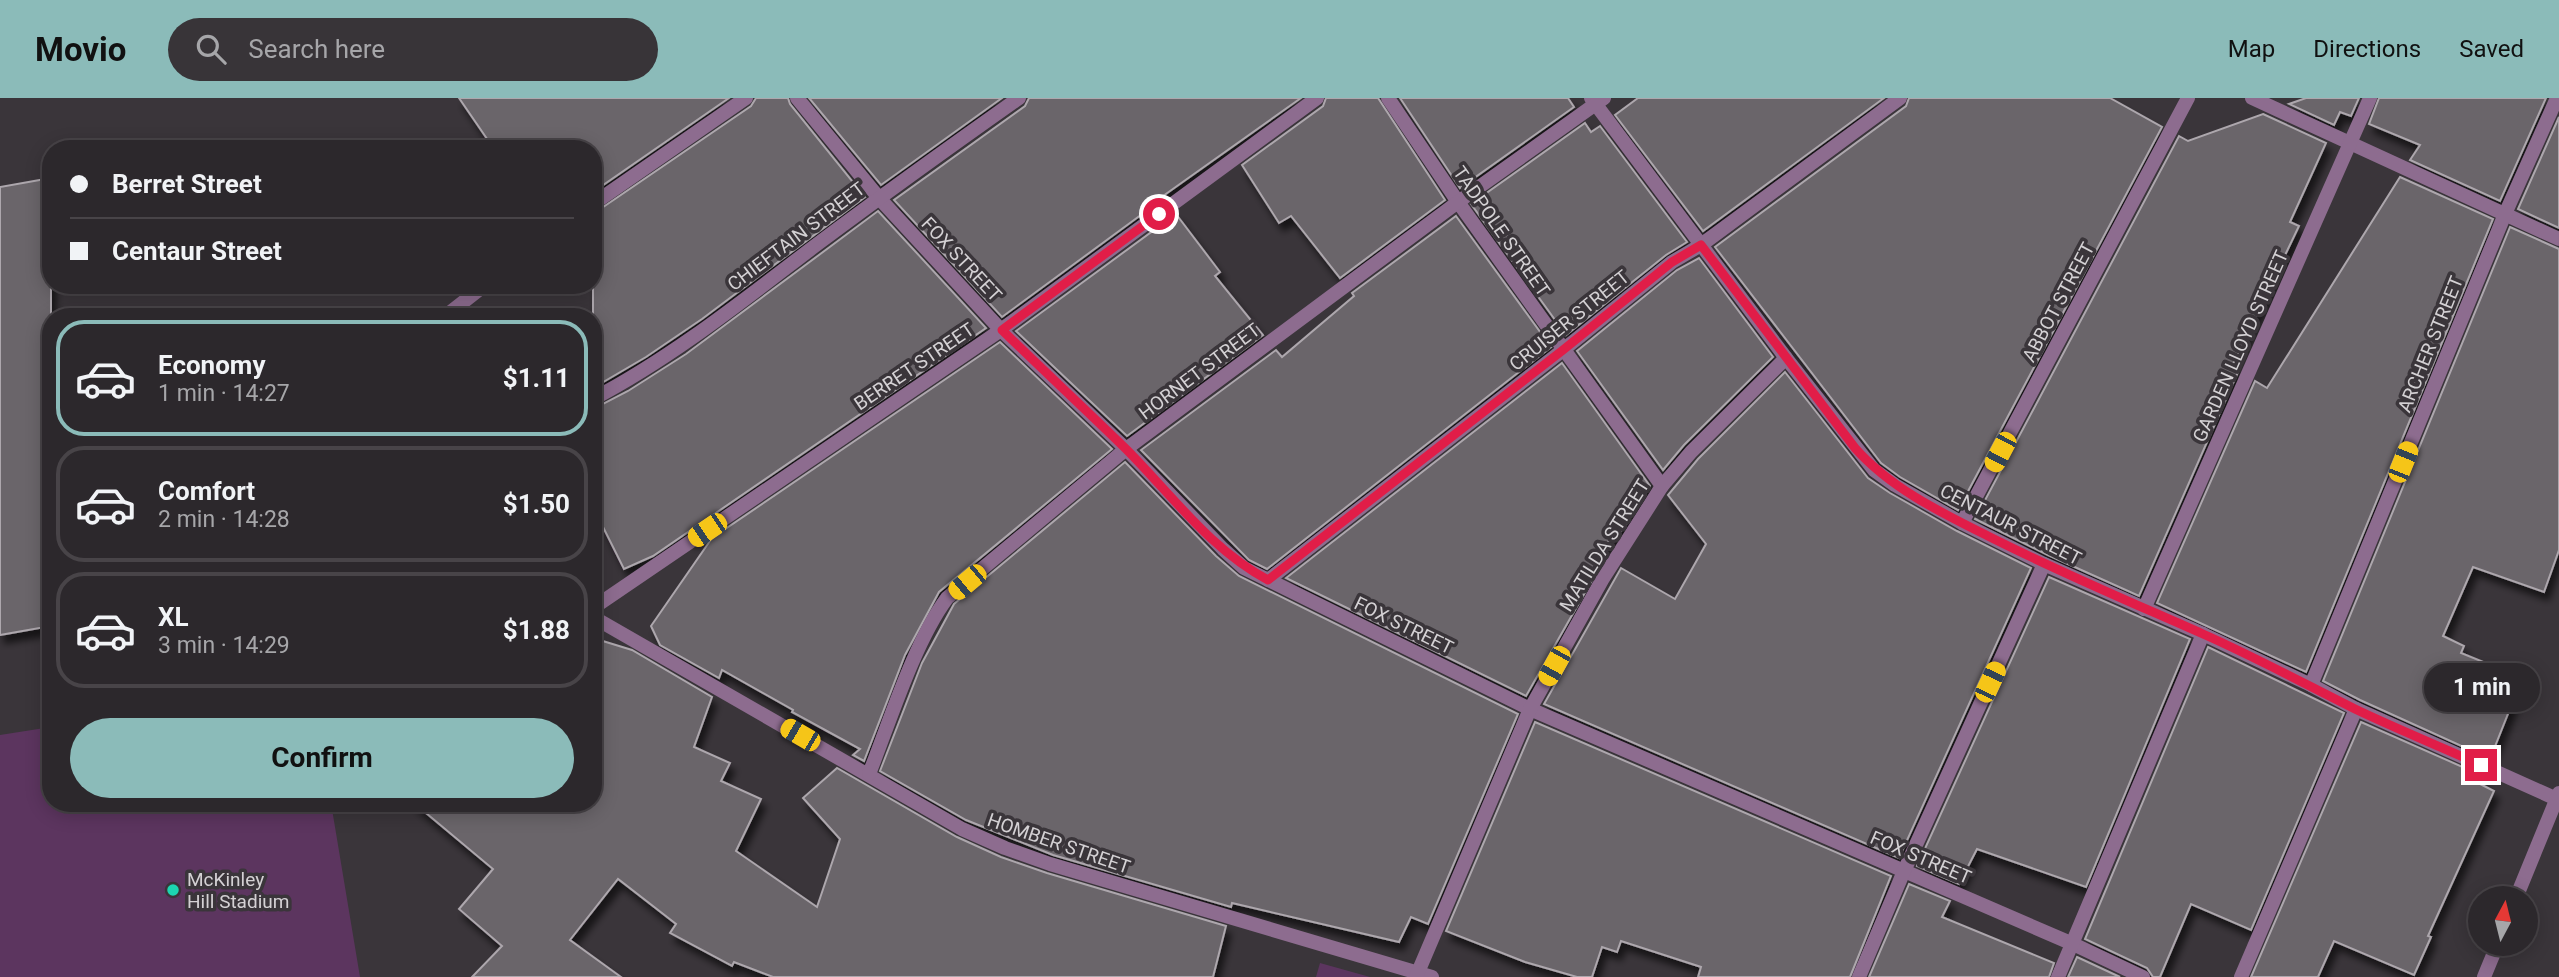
<!DOCTYPE html>
<html lang="en">
<head>
<meta charset="utf-8">
<style>
	body { margin:0; font-family:Roboto,sans-serif; background:#383438; color:#f1f3f6; height:100vh; display:flex; flex-direction:column; font-size:26px; white-space:nowrap }
	* { box-sizing:border-box; margin:0 }
	p { font-size:23px; color:#a6a6a9 }
	.icon { flex:none; width:38px; height:38px; fill:none; stroke:currentColor; stroke-width:2; stroke-linecap:round; stroke-linejoin:round }
	.map { position:relative; flex:1; overflow:hidden }
	.side { position:absolute; left:42px; top:210px; width:560px; height:504px; display:flex; flex-direction:column; background:#2c282c; border-radius:28px; box-shadow:0 4px 18px #0003,0 0 0 2px #484448 }
	.side>* { flex:none }
	.top-card { position:absolute; left:42px; top:42px; width:560px; height:154px; border-radius:28px; box-shadow:0 4px 18px #0003,0 0 0 2px #484448; display:grid; align-content:center; height:154px; padding:0 28px; background:#2c282c }
	.needle { width:46px; rotate:7deg }
	.fabs { position:absolute; left:2468px; top:788px; display:grid; gap:14px }
	.fabs a { display:grid; place-items:center; width:70px; height:70px; border-radius:50%; background:#2c282c; box-shadow:0 4px 18px #0003,0 0 0 2px #484448; font-size:35px }
	.end { position:absolute; width:32px; height:32px; margin:-16px; border:9px solid #e11d48; background:#fff; box-shadow:0 0 0 4px #fff }
	.from { border-radius:50% }
	.bubble { position:absolute; height:49px; border-radius:24px; background:#2c282c; box-shadow:0 4px 18px #0003,0 0 0 2px #484448; font-size:23px; font-weight:700; line-height:49px; text-align:center }
	.car { position:absolute; width:21px; height:42px; margin:-21px -10px; border-radius:9px; box-shadow:0 0 5px 2px #0007; background:linear-gradient(#f5c518 24%,#345 0 40%,#f5c518 0 76%,#345 0 86%,#f5c518 0) }
	.top-card b { display:flex; align-items:center; gap:24px; height:66px; font-size:26px }
	.top-card b+b { border-top:2px solid #484448 }
	.top-card i { width:18px; height:18px; background:#f1f3f6 }
	ul { padding:12px 0 0; list-style:none }
	li { display:flex; align-items:center; gap:21px; height:116px; margin:0 14px 10px; padding:0 14px; border:4px solid #484448; border-radius:28px }
	li div { flex:1 }
	li b { display:block; font-size:26px }
	li em { font-style:normal; font-weight:700 }
	li.on { border-color:#8bbbb9 }
	li>.icon { width:63px; height:63px; stroke-width:1.5 }
	.primary-button { display:flex; gap:14px; margin-top:auto; padding:14px 28px }
	.primary-button a { flex:1; height:80px; border-radius:42px; background:#8bbbb9; color:#111; font-size:28px; font-weight:700; line-height:80px; text-align:center }
	header { display:flex; align-items:center; gap:42px; box-sizing:border-box; height:98px; padding:0 35px; background:#8bbbb9; color:#111 }
	header strong { font-size:33px }
	nav { display:flex; gap:38px; margin-inline-start:auto; font-size:24px }
	.search { width:490px; height:63px; background:#383438; display:flex; align-items:center; gap:18px; box-sizing:border-box; padding:0 24px; border-radius:38px; color:#a6a6a9; font-size:26px }
	.map>svg:first-child { display:block }
	.green { fill:#5c355f }
	.building { fill:#6a656a; stroke:#ada7ad; stroke-width:2; filter:url(#shadow) }
	.lines { fill:none; stroke-linecap:round; stroke-linejoin:round }
	.minor { stroke:#8d6c8f; stroke-width:14 }
	.route { stroke:#e11d48; stroke-width:9 }
	.poi-dot { fill:#1cd5b1; stroke:#3a353a; stroke-width:2.5 }
	.labels { text-anchor:middle; stroke-width:7; stroke-linejoin:round; paint-order:stroke }
	.street-label { font-size:19px; fill:#d4d1d4; stroke:#3a353a }
	.poi-label { font-size:19px; fill:#d4d1d4; stroke:#3a353a; text-anchor:start }
</style>
</head>
<body>
<header>
<strong>Movio</strong>
<div class="search"><svg class="icon" aria-label="search" viewBox="0 0 24 24"><circle cx="10" cy="10" r="6"/><path d="M15 15l6 6"/></svg>Search here</div>
<nav><a>Map</a><a>Directions</a><a>Saved</a></nav>
</header>
<div class="map">
<svg width="2559" height="879" viewBox="0 0 2559 879">
	<defs>
		<filter id="shadow"><feDropShadow dx="4.5" dy="8" stdDeviation="3.5" flood-color="#0009"/></filter>
	</defs>
	<rect width="100%" height="100%" fill="#3a353a"/>
	<g class="green">
		<path d="M51,629v76h280l29,174h-360v-242z"/>
		<path d="M1320,865l50,14h-54z"/>
	</g>
	<g class="building">
		<path d="M459,0h270l-136,94v-43h-99z"/>
		<path d="M756,0h32l2,6 75,93 -163,122 -56,38 -53,31v-174l158,-108z"/>
		<path d="M809,0h193l-121,87z"/>
		<path d="M1029,0h272l-138,98 1,2 -162,119 -108,-117 131,-94z"/>
		<path d="M1326,0h52l67,102 -105,78 -49,-62 -12,7 -37,-58 81,-59z"/>
		<path d="M1400,0h168l6,9 -114,81z"/>
		<path d="M1638,0h246l-181,133 -88,-116z"/>
		<path d="M1909,0h201l52,29 -204,383 -58,-33 -19,-14 -166,-216 191,-141z"/>
		<path d="M2306,0h53l-8,18 -11,-4 -6,13 -45,-21z"/>
		<path d="M2379,0h167l-46,103 -90,-41 10,-15 -51,-21z"/>
		<path d="M2263,16l63,29 -36,79 9,4 -68,142 7,4 -99,224 -91,-41 -73,-36 204,-383 9,5z"/>
		<path d="M2559,19v111l-41,-19z"/>
		<path d="M1585,25l6,9 9,-6 87,116 -21,13 -100,80 -95,-131z"/>
		<path d="M2400,79l93,42 -187,453 -149,-69 98,-222 12,7z"/>
		<path d="M51,80v448l-51,9v-448z"/>
		<path d="M878,113l108,117 -333,228 -29,13 -31,-62v-98l35,-18 58,-37z"/>
		<path d="M1176,116l44,58 -5,4 48,59 -136,101 -111,-105z"/>
		<path d="M1456,118l95,131 -284,222 -18,-9 -108,-110 135,-100 6,7 72,-61 -2,-3z"/>
		<path d="M2510,129l49,22v301l-15,42 -71,-25 -30,69 21,10 -3,7 25,10 -4,8 37,15 -29,73 -130,-59 -37,-19z"/>
		<path d="M1699,160l74,99 -89,88 -21,25 -86,-119 100,-81z"/>
		<path d="M1000,244l112,107 -173,143 -34,63 -41,106 -11,-6 7,-6 -68,-37 1,-2 -71,-40 -3,8 -59,-33 -9,-19 61,-88z"/>
		<path d="M1562,265l88,123 -27,43 -28,24 9,6 -78,137 -240,-118z"/>
		<path d="M1785,274l83,106 22,15 67,38 74,37 -132,290 -355,-154 77,-136 54,31 31,-55 -38,-49 30,-36z"/>
		<path d="M1125,364l91,94 23,20 279,138 -90,210 -17,-7 -12,25 -167,-39 -1,4 -178,-52 -87,-35 -86,-49 42,-108 32,-59z"/>
		<path d="M2049,479l141,62 -104,248 -109,-38 -18,35 -42,-18z"/>
		<path d="M593,540l39,12 80,47 -18,50 36,16 -9,18 40,18 -25,52 81,56 23,-68 -37,-41 34,-30 120,69 44,20 46,16 179,53 -13,51h-440l-39,-15 -2,4 -62,-33 6,-9 -58,-45 -48,61 51,37h-149l30,-31 -43,-37 34,-40 -79,-66h179z"/>
		<path d="M2208,549l136,66 -93,217 -60,-26 -31,73h-7l-6,-9 -62,-29z"/>
		<path d="M1535,624l356,154 -41,101h-152l3,-10 -80,-26 -4,11 -15,-5 -10,30h-15l-52,-15 -79,-31z"/>
		<path d="M2361,624l122,54 -3,8 14,7 -66,145 3,1 -17,38 -80,-34 -16,36h-67z"/>
		<path d="M1909,786l41,17 -8,16 112,46 -5,14h-180z"/>
		<path d="M2077,859l43,20h-52z"/>
	</g>
	<g class="lines">
		<g class="minor">
			<path d="M797,0l82,100 122,132 125,119 97,100 21,19 286,141 543,235 70,33"/>
			<path d="M1388,0l70,104 204,284"/>
			<path d="M1591,0l195,260 88,112 21,15 67,38 82,41 159,70 108,51 45,24 203,91"/>
			<path d="M2252,0l307,141"/>
			<path d="M593,106l153,-106"/>
			<path d="M448,216l37,-29"/>
			<path d="M593,301c80,-42 152,-100 223,-154 67,-50 135,-99 203,-147"/>
			<path d="M1962,425l226,-425"/>
			<path d="M1268,482l295,-230 109,-88 29,-17 199,-147"/>
			<path d="M593,510l408,-278 316,-232"/>
			<path d="M2144,511l226,-511"/>
			<path d="M593,519l369,212 43,19 45,16 382,113"/>
			<path d="M2311,587l194,-471 52,-116"/>
			<path d="M869,676c21,-53 45,-131 78,-176l179,-149 332,-247 146,-104"/>
			<path d="M2516,800l43,-105"/>
			<path d="M1416,879l114,-268 72,-129 60,-94 29,-34 95,-94"/>
			<path d="M1859,879l45,-106 140,-307"/>
			<path d="M2058,879l145,-343"/>
			<path d="M2241,879l115,-268"/>
			<path d="M2484,879l14,-34"/>
		</g>
	</g>
	<g class="lines">
		<path class="route" d="M1159,116l-157,116c41,40 83,79 124,119 45,45 85,101 142,131l295,-230 109,-88 29,-17 154,203c37,42 91,67 141,92 68,34 137,63 207,94 52,23 102,50 152,75 42,20 84,37 126,56"/>
	</g>
	<circle class="poi-dot" cx="173" cy="792" r="7"/>
	<g class="labels">
		<g class="street-label">
			<text transform="translate(1502 133) rotate(55)" y="7">TADPOLE STREET</text>
			<text transform="translate(796 138) rotate(-37)" y="7">CHIEFTAIN STREET</text>
			<text transform="translate(962 161) rotate(47)" y="7">FOX STREET</text>
			<text transform="translate(2058 204) rotate(-62)" y="7">ABBOT STREET</text>
			<text transform="translate(1569 222) rotate(-39)" y="7">CRUISER STREET</text>
			<text transform="translate(2430 246) rotate(-68)" y="7">ARCHER STREET</text>
			<text transform="translate(2240 248) rotate(-66)" y="7">GARDEN LLOYD STREET</text>
			<text transform="translate(914 268) rotate(-34)" y="7">BERRET STREET</text>
			<text transform="translate(1199 273) rotate(-37)" y="7">HORNET STREET</text>
			<text transform="translate(2011 426) rotate(27)" y="7">CENTAUR STREET</text>
			<text transform="translate(1604 447) rotate(-58)" y="7">MATILDA STREET</text>
			<text transform="translate(1404 527) rotate(26)" y="7">FOX STREET</text>
			<text transform="translate(1059 745) rotate(19)" y="7">HOMBER STREET</text>
			<text transform="translate(1921 759) rotate(23)" y="7">FOX STREET</text>
		</g>
		<g class="poi-label">
			<text x="187" y="788">McKinley<tspan x="187" dy="22">Hill Stadium</tspan></text>
		</g>
	</g>
</svg>
<div class="fabs">
<a><svg class="needle" viewBox="-14 -14 28 28"><path d="M0-13l5 13h-10z" fill="#e53935"/><path d="M0 13l5-13h-10z" fill="#a6a6a9"/></svg></a>
</div>
<i class="end from" style="left:1159px;top:116px"></i>
<i class="end" style="left:2481px;top:667px"></i>
<div class="bubble" style="left:2424px;top:565px;width:116px">1 min</div>
<i class="car" style="left:2000px;top:354px;rotate:208deg"></i>
<i class="car" style="left:2403px;top:364px;rotate:22deg"></i>
<i class="car" style="left:707px;top:432px;rotate:236deg"></i>
<i class="car" style="left:967px;top:484px;rotate:230deg"></i>
<i class="car" style="left:1554px;top:568px;rotate:209deg"></i>
<i class="car" style="left:1990px;top:584px;rotate:25deg"></i>
<i class="car" style="left:800px;top:637px;rotate:300deg"></i>
<div class="top-card">
<b><i class="from"></i>Berret Street</b>
<b><i></i>Centaur Street</b>
</div>
<section class="side">
<ul>
<li class="on"><svg class="icon" aria-label="car" viewBox="0 0 24 24"><path d="M5 17H2v-5l4-1 3-4h7l3 4 3 1v5h-3M9 17h6M6 11h13"/><circle cx="7" cy="17" r="2"/><circle cx="17" cy="17" r="2"/></svg><div><b>Economy</b><p>1 min · 14:27</p></div><em>$1.11</em></li>
<li><svg class="icon" aria-label="car" viewBox="0 0 24 24"><path d="M5 17H2v-5l4-1 3-4h7l3 4 3 1v5h-3M9 17h6M6 11h13"/><circle cx="7" cy="17" r="2"/><circle cx="17" cy="17" r="2"/></svg><div><b>Comfort</b><p>2 min · 14:28</p></div><em>$1.50</em></li>
<li><svg class="icon" aria-label="car" viewBox="0 0 24 24"><path d="M5 17H2v-5l4-1 3-4h7l3 4 3 1v5h-3M9 17h6M6 11h13"/><circle cx="7" cy="17" r="2"/><circle cx="17" cy="17" r="2"/></svg><div><b>XL</b><p>3 min · 14:29</p></div><em>$1.88</em></li>
</ul>
<div class="primary-button"><a>Confirm</a></div>
</section>
</div>
</body>
</html>
